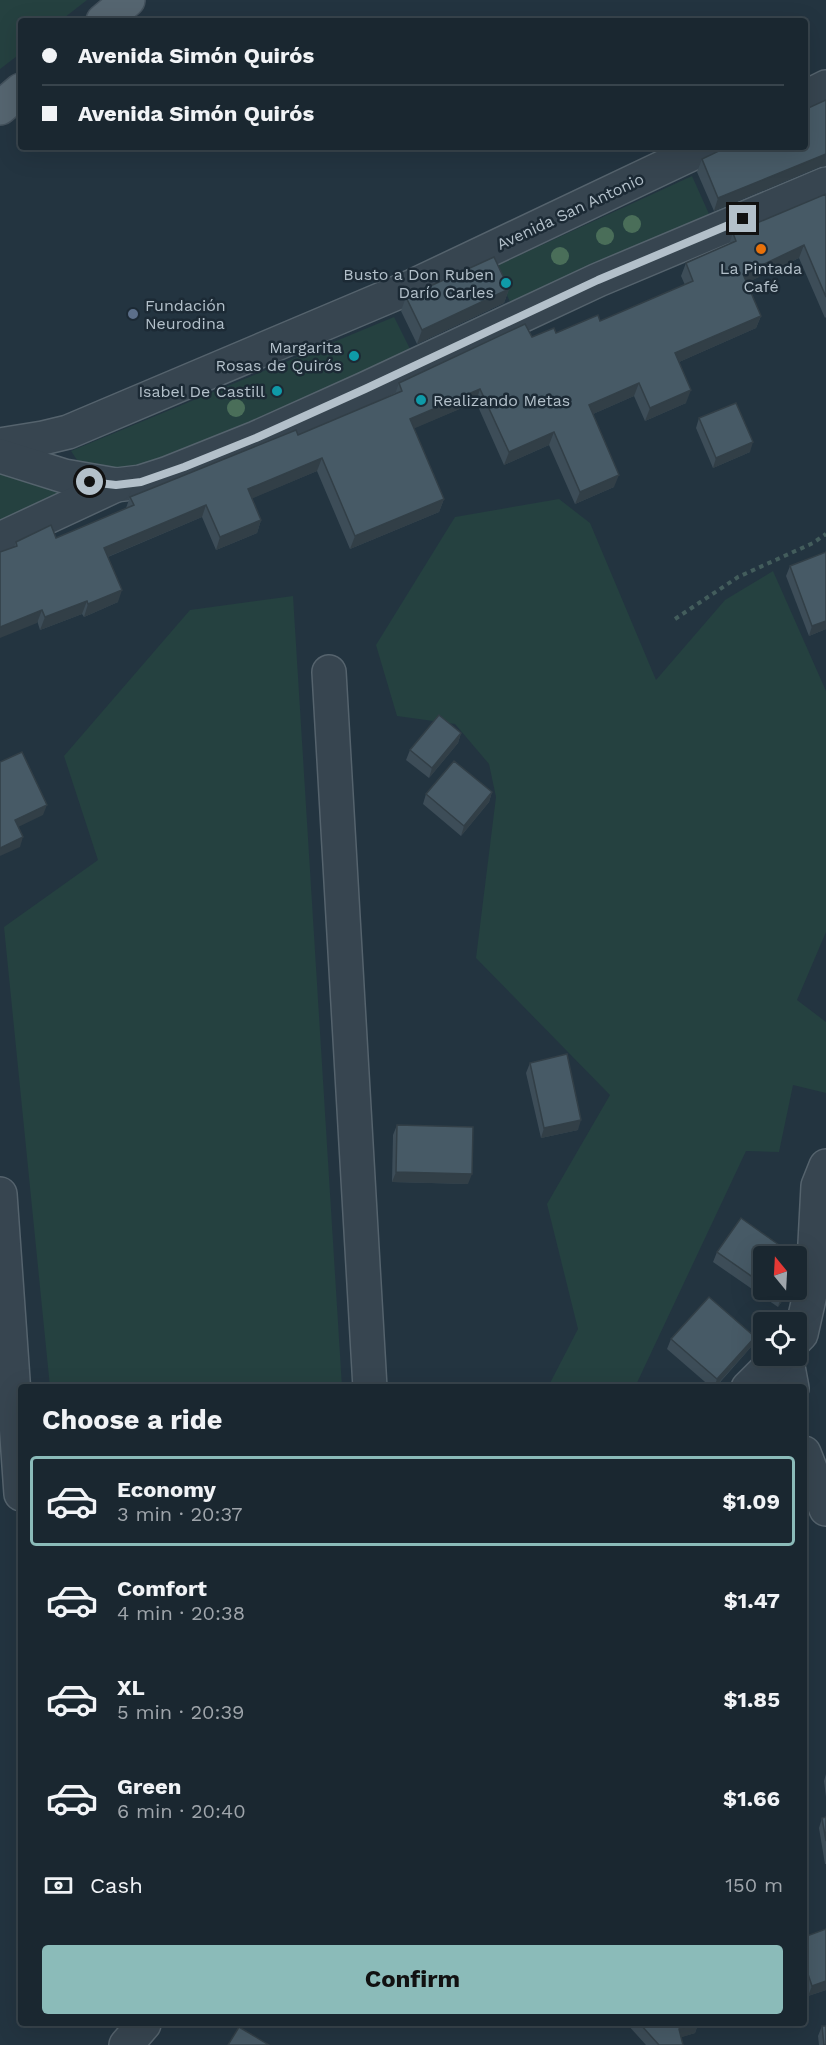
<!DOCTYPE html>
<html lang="en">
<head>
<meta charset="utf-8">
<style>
	body { margin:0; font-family:"Work Sans",sans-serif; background:#27333c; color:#f1f3f6; height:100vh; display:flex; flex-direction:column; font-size:22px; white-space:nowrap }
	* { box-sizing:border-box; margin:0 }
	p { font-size:20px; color:#9fa5ab }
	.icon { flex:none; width:33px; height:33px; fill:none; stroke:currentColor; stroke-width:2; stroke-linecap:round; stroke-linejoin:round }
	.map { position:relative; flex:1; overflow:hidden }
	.side { position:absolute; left:18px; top:1384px; width:789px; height:642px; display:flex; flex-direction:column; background:#1a2730; border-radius:6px; box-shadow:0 6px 24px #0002,0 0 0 2px #38444c }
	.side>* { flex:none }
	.top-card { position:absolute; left:18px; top:18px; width:790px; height:132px; border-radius:6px; box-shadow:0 6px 24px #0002,0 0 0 2px #38444c; display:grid; align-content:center; height:132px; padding:0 24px; background:#1a2730 }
	.needle { width:39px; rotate:342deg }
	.tools { position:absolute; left:753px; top:1246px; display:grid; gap:12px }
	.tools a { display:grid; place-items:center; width:54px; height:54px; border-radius:6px; background:#1a2730; box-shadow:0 6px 24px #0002,0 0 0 2px #38444c; font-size:30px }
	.end { position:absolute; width:27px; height:27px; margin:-14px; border:8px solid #b3c0ca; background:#111; box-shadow:0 0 0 3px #111 }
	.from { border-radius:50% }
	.top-card b { display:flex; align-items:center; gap:21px; height:57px; font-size:22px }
	.top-card b+b { border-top:2px solid #38444c }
	.top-card i { width:15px; height:15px; background:#f1f3f6 }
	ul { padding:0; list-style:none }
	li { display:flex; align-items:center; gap:18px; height:90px; margin:0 12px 9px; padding:0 12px; border:3px solid transparent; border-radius:6px }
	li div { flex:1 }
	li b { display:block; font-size:22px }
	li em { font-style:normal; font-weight:700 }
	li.on { border-color:#8bbbb9 }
	li>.icon { width:54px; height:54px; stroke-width:1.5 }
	h2 { padding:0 24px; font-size:27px; line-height:72px }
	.pay { display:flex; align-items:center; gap:15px; height:66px; padding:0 24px; font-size:22px }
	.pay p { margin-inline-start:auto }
	.action { display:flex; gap:12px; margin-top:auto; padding:12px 24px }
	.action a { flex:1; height:69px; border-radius:6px; background:#8bbbb9; color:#111; font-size:24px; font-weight:700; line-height:69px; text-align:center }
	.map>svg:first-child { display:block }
	.green { fill:#254140 }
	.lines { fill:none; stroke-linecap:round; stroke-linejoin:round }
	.minor-casing { stroke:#55636d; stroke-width:36 }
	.major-casing { stroke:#43515c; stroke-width:36 }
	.path { stroke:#435d5c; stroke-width:4; stroke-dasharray:4.5 4.5; stroke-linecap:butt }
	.minor { stroke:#374550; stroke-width:33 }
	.major { stroke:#556570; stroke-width:33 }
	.tree { fill:#4a6e59 }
	.wall { fill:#3d4d58 }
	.shaded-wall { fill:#323f47 }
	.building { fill:#475a66; stroke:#323f47; stroke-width:1.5 }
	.route { stroke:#b3c0ca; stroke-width:8 }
	.food-dot { fill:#e8710a; stroke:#1c2a35; stroke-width:2 }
	.culture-dot { fill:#0f9aa8; stroke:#1c2a35; stroke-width:2 }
	.service-dot { fill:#5c6f8a; stroke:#1c2a35; stroke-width:2 }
	.labels { text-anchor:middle; stroke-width:5; stroke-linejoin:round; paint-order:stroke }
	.street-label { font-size:16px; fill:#b3c0ca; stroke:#1c2a35 }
	.poi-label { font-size:16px; fill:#b3c0ca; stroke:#1c2a35; text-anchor:end }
</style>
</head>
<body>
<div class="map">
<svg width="826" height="2045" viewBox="0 0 826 2045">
	<rect width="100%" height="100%" fill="#233440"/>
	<g class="green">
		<path d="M0,0h87l-27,21h-39v32l-21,16z"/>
		<path d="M692,176l17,38 -198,90 -17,-37z"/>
		<path d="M394,317l19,38 -291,119 -37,-2 -14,-21z"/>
		<path d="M0,464l83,24 -83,36z"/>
		<path d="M559,499l31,24 66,157 69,-80 48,-29 53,120v241l-29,68 29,22v71l-33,-8 -14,67 -33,-1 -111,236h-87l30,-58 -31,-125 63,-109 -134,-137 20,-161 -7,-33 -34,-40 -58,-8 -21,-71 79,-128z"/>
		<path d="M293,596l49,791h-292l-46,-460 94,-67 -34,-104 126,-146z"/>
	</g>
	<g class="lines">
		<defs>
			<g id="minor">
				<path d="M806,97l20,-10"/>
				<path d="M0,445l43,-7 25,-6 345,-146 293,-139"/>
				<path d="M0,456l64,20 52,9 25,-3 25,-8 90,-36 109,-49 233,-109 228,-96"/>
				<path d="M0,539l116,-54"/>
				<path d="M329,672l41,716"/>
				<path d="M0,1194l21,300"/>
				<path d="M796,1339l5,-5 12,-53 5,-95 8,-20"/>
				<path d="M786,1356l6,32"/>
				<path d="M748,1388l32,-32"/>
				<path d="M804,1453l22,56"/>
				<path d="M126,2045l18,-21"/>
			</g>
			<g id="major">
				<path d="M103,21l25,-21"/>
				<path d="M0,108l21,-18"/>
			</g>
		</defs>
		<use href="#minor" class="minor-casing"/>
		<use href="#major" class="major-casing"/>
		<path class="path" d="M675,619l63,-42 75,-34 13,-9"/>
		<use href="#minor" class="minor"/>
		<use href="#major" class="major"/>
	</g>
	<g class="tree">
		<circle cx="632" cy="224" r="9"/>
		<circle cx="605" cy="236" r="9"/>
		<circle cx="560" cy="256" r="9"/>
		<circle cx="236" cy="408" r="9"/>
	</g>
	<g class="wall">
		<path d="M826,100v66l-7,1 -105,44 -17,-39 5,-13z"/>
		<path d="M826,194v123l-1,1 -26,-60 -53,25 15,33 -5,12 -77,34 7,41 -41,18 -11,-25 -41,18 21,73 -39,17 -26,-59 -45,20 -28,-63 -62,26 30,71 -5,13 -89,37 -33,-78 -65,27 9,22 -4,13 -41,17 -14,-33 -94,40 10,45 -34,15 -2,-3 -42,16 -26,-83 2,-5 40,-4 70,-30 4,-11 168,-62 97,-41 4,-11 133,-46 24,-4 44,-12 85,-36 -4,-9 5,-13 43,-19 4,-11z"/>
		<path d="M509,289l-5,14 -87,41 -16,-33 5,-14z"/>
		<path d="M699,418l51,34 -37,16 -17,-40z"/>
		<path d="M826,552v77l-17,7 -23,-60 4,-10z"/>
		<path d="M461,733l-3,10 -29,35 -23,-18 4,-10z"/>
		<path d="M492,792l-3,10 -28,34 -38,-32 3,-10z"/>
		<path d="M530,1063l48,67 -37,8 -15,-65z"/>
		<path d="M397,1125l71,59 -76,-2 1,-47z"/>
		<path d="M717,1252l47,5v33h26l-12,17 -65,-45z"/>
		<path d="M671,1339l80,8 -36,41h-3l-45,-39z"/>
		<path d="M826,1774v23l-2,-16z"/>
		<path d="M826,1817v47h-1l-6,-36 3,-10z"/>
		<path d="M826,1929v61l-18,6 -4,-12v-47z"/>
		<path d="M627,2024h71l-3,9 -14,4 2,8h-37z"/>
		<path d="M822,2026l4,19h-7l-1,-9z"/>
	</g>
	<g class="shaded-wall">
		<path d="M824,154h2v12l-7,1 -105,44 4,-13z"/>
		<path d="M804,245l-5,13 -61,29 5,-13z"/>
		<path d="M509,289l-5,14 -87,41 5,-14z"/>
		<path d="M761,316l-5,12 -86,38 5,-13z"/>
		<path d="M639,383l-5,13 -50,22 5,-13z"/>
		<path d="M480,389l-4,13 -70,30 4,-13z"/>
		<path d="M691,390l-5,13 -41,18 5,-13z"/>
		<path d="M554,432l-5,13 -45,20 5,-13z"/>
		<path d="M753,442l-3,10 -37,16 3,-10z"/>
		<path d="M322,458l-5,13 -73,31 4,-13z"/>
		<path d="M619,475l-5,12 -39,17 5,-12z"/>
		<path d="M444,499l-5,13 -89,37 5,-13z"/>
		<path d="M206,505l-4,12 -102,43 4,-12z"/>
		<path d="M261,520l-4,13 -41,17 4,-13z"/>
		<path d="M122,590l-4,12 -34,15 4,-13z"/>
		<path d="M87,601l-5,13 -42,16 5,-13z"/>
		<path d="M42,610l-5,13 -37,15v-11z"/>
		<path d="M826,621v8l-17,7 3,-10z"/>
		<path d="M461,733l-3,10 -29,35 3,-10z"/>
		<path d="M492,792l-3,10 -28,34 3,-10z"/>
		<path d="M47,805l-4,10 -31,15 3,-10z"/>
		<path d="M23,837l-3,10 -20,9v-8z"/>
		<path d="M581,1120l-3,10 -37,8 3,-10z"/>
		<path d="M396,1172l76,2 -4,10 -76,-2z"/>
		<path d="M786,1290h4l-12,17 3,-10z"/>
		<path d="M755,1337l-4,10 -37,41 3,-9z"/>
		<path d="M808,1974l-4,10v-8z"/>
		<path d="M826,1981v9l-18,6 4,-10z"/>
		<path d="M696,2024h2l-3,9 -19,6 3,-10z"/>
	</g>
	<g class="building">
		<path d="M826,100v54l-108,44 -16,-39 17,-8 3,-4h84v-38z"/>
		<path d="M826,194v103l-22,-52 -61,29 18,42 -86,37 16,37 -41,18 -11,-25 -50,22 30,70 -39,17 -26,-60 -45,20 -29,-63 -70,30 34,80 -89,37 -33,-78 -74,31 13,31 -41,17 -14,-32 -102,43 18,42 -34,14 -1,-3 -42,16 -3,-7 -42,17v-75l17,-6 -1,-4 35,-17 5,13 78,-33 -4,-8 30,-12 136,-55 2,5 104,-44 -3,-8 126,-59 7,13 22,-9 2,5 42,-18 2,6 93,-40 -7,-18 50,-22 -3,-8z"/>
		<path d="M494,257l15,32 -87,41 -16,-33z"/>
		<path d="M736,403l17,39 -37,16 -17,-40z"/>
		<path d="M826,552v69l-14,5 -22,-60z"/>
		<path d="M439,715l22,18 -29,35 -22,-18z"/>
		<path d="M22,752l25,53 -32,15 8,17 -23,11v-86z"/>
		<path d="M454,761l38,31 -28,34 -38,-32z"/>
		<path d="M567,1054l14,66 -37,8 -14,-65z"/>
		<path d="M397,1125l76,2 -1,47 -76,-2z"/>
		<path d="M741,1218l55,39h-32v28l-47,-33z"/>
		<path d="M796,1257l3,2 -3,15z"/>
		<path d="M771,1290h15l-5,7z"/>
		<path d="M709,1297l46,40 -38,42 -46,-40z"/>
		<path d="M826,1817v24l-4,-23z"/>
		<path d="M826,1929v52l-14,5 -4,-12 -4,2v-39z"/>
		<path d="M640,2024h56l-17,5 4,16h-24z"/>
		<path d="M822,2026h4v19h-2z"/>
		<path d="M239,2027l30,18h-41z"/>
	</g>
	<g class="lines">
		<path class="route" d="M90,482l26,3 25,-3 43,-15 72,-29 109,-49 233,-109 145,-61"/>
	</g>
	<circle class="food-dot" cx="761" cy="249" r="6"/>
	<g class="culture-dot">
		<circle cx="506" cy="283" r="6"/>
		<circle cx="354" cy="356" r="6"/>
		<circle cx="277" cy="391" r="6"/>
		<circle cx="421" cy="400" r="6"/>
	</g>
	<circle class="service-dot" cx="133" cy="314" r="6"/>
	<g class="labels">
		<g class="street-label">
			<text transform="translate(570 211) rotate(-25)" y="6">Avenida San Antonio</text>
		</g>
		<g class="poi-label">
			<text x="761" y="274" text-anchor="middle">La Pintada<tspan x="761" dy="18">Café</tspan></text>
			<text x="494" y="280">Busto a Don Ruben<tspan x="494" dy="18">Darío Carles</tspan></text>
			<text x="145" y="311" text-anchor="start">Fundación<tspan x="145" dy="18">Neurodina</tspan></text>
			<text x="342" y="353">Margarita<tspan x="342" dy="18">Rosas de Quirós</tspan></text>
			<text x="265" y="397">Isabel De Castill</text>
			<text x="433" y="406" text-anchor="start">Realizando Metas</text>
		</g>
	</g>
</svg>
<div class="tools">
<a><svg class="needle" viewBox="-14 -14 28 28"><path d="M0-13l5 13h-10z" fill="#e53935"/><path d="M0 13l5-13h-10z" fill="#9fa5ab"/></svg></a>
<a><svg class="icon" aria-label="locate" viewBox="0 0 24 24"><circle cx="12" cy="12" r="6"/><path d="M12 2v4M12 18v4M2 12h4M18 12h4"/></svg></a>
</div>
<i class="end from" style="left:90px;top:482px"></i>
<i class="end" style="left:743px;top:219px"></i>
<div class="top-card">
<b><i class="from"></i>Avenida Simón Quirós</b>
<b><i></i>Avenida Simón Quirós</b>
</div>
<section class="side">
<h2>Choose a ride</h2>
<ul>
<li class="on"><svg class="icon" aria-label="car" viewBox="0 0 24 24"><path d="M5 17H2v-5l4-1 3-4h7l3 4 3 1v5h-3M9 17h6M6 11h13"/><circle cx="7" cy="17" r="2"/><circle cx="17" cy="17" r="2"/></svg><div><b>Economy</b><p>3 min · 20:37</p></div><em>$1.09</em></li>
<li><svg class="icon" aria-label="car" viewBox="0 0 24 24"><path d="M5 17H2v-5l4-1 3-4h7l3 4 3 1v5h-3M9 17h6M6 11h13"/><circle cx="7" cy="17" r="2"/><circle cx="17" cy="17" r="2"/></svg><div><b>Comfort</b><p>4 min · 20:38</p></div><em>$1.47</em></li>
<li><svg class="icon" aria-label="car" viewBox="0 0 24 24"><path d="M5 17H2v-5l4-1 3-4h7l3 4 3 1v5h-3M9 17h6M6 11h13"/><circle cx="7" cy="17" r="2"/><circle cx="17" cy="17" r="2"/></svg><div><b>XL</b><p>5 min · 20:39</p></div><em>$1.85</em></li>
<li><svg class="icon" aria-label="car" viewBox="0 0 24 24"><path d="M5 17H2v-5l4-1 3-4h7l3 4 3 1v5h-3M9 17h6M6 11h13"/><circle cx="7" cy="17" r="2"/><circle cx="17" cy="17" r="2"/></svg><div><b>Green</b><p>6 min · 20:40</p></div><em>$1.66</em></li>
</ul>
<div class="pay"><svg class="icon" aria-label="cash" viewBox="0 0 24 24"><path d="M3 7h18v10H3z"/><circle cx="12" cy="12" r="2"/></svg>Cash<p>150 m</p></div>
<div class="action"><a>Confirm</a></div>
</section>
</div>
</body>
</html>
